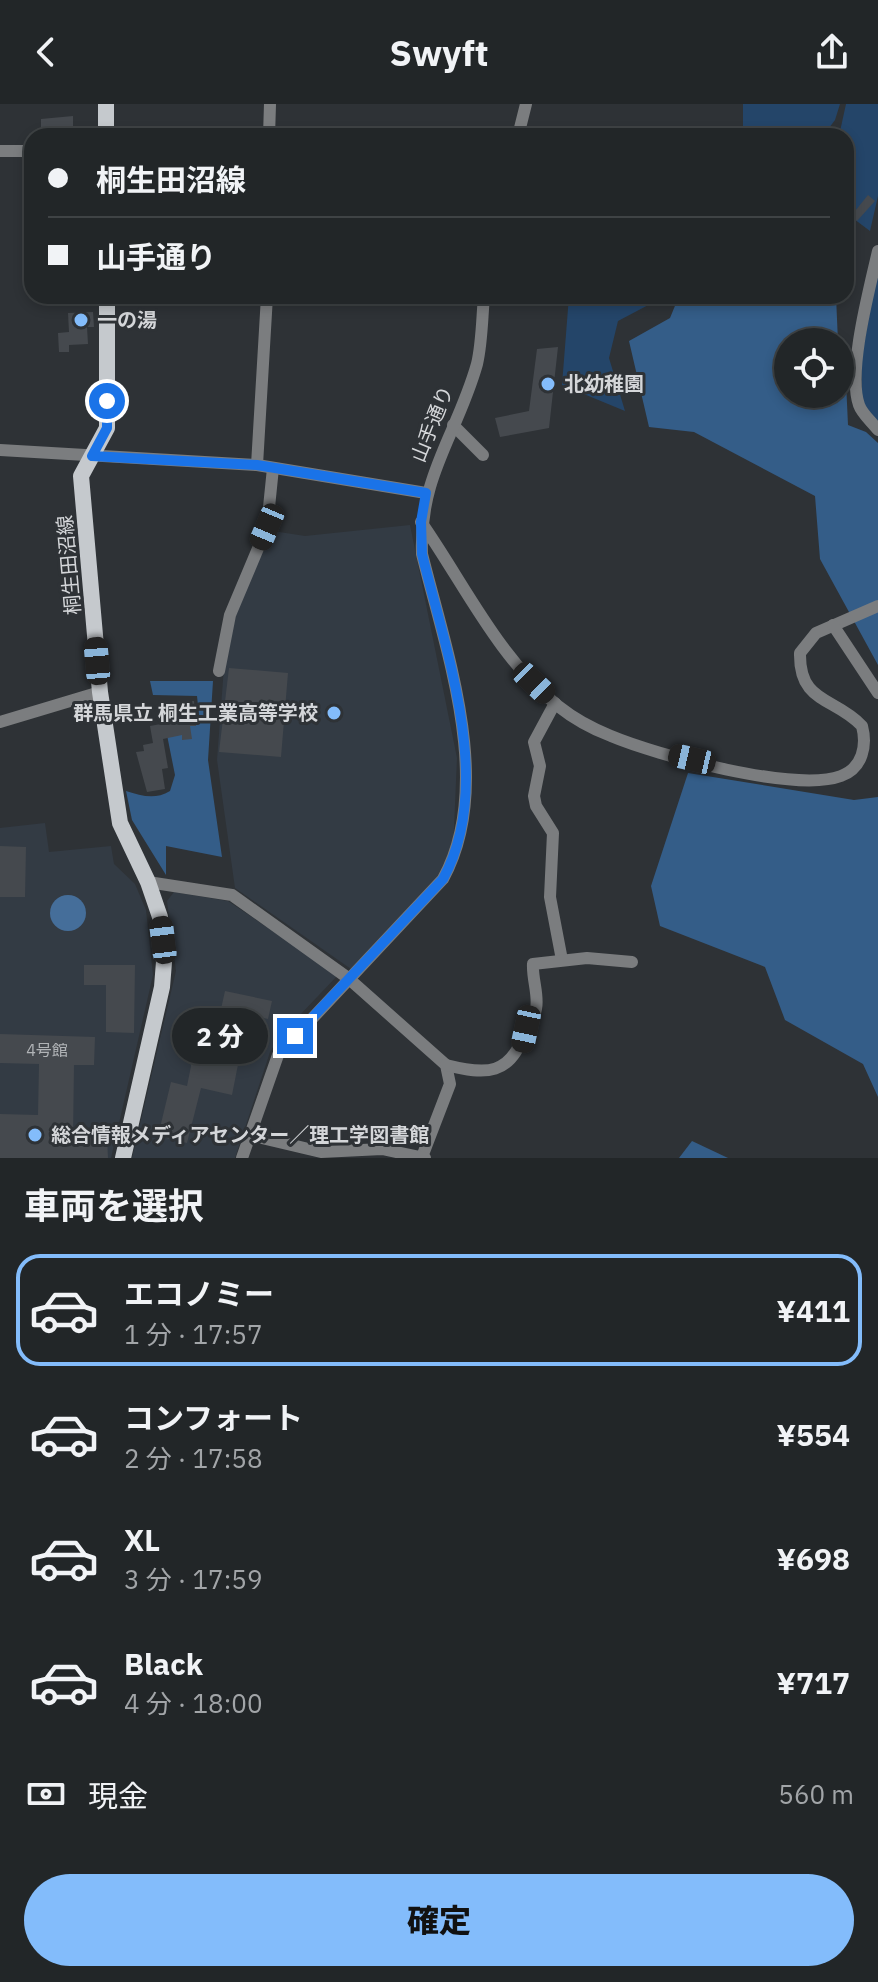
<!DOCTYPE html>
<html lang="ja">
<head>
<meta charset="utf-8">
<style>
	body { margin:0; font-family:"IBM Plex Sans","Noto Sans JP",sans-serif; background:#2e3234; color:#f1f3f6; height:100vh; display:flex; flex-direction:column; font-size:30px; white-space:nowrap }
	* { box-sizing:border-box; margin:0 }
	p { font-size:26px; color:#a2a5a8 }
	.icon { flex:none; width:44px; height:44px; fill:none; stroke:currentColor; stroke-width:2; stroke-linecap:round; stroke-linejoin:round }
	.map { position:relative; height:1054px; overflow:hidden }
	.side { display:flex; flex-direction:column; background:#222628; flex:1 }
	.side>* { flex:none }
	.guide { position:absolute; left:24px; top:24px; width:830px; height:176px; border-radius:24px; box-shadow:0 4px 12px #0003,0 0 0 2px #3f4345; display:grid; align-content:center; height:176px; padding:0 24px; background:#222628 }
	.fabs { position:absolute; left:774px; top:224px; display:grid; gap:16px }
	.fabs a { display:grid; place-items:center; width:80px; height:80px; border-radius:50%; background:#222628; box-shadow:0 4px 12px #0003,0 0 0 2px #3f4345; font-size:40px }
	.end { position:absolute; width:36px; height:36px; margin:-18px; border:10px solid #1a73e8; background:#fff; box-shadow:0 0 0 4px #fff }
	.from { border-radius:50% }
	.bubble { position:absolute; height:56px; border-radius:28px; background:#222628; box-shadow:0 4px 12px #0003,0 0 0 2px #3f4345; font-size:26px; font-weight:800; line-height:56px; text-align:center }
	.car { position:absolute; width:24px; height:48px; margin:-24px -12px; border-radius:10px; box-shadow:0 0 6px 2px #0007; background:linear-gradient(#222 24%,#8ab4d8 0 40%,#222 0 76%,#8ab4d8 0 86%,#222 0) }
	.guide b { display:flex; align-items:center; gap:28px; height:76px; font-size:30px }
	.guide b+b { border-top:2px solid #3f4345 }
	.guide i { width:20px; height:20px; background:#f1f3f6 }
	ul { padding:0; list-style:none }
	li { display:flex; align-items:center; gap:24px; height:112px; margin:0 16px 12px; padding:0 8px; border:4px solid transparent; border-radius:24px }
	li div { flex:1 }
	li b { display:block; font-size:30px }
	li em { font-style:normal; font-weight:800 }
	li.active { border-color:#83bcfb }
	li>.icon { width:72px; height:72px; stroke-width:1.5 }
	h2 { padding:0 24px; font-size:36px; line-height:96px }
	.pay { display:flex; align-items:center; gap:20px; height:88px; padding:0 24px; font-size:30px }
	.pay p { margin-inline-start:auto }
	.button { display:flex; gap:16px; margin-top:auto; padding:16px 24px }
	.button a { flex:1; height:92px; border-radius:48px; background:#83bcfb; color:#111; font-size:32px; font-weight:800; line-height:92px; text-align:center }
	header { display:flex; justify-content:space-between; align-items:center; height:104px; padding:0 24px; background:#222628; font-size:36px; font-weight:800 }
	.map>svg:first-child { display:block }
	.built { fill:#333b44 }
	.green { fill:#244569 }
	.forest { fill:#345d88 }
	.water { fill:#456e9a }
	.building { fill:#45494e }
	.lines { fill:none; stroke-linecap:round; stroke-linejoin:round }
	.minor { stroke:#7b7d7f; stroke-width:12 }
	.major { stroke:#c5c9cd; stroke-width:16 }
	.route { stroke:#1a73e8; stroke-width:10 }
	.poi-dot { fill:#83bcfb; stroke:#2e3236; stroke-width:3 }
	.labels { text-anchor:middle; stroke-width:6; stroke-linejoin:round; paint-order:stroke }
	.number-label { font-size:16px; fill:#b0b3b6 }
	.poi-label { font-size:20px; font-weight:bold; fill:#d4d6d9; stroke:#2e3236; text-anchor:start }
	.street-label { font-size:20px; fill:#d4d6d9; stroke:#2e3236 }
</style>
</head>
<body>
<header><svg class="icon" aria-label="back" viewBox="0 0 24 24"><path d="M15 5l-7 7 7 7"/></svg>Swyft<svg class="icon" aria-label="share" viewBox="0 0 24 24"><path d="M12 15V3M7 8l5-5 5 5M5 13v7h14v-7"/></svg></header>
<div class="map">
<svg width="878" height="1054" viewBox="0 0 878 1054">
	<rect width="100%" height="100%" fill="#2e3236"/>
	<g class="built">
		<path d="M410,421l47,233 -4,93 -14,24 -88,94 -116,-81 -18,-128 7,-93 12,-52 33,-81 4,-3 32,5z"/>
		<path d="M45,719l4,29 62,-6 3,18 21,20 11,26 7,65 -42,183h-111v-330z"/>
		<path d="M174,788l54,9 110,74 -59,62 -9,15 -35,106h-103l44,-187 -9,-70z"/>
	</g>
	<g class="green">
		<path d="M743,0h97l-5,16 -12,16h-75l-5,-5z"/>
		<path d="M846,0h32v92l-8,35 -20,-15 -4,-7v-73h-7z"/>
		<path d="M878,164v154l-16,-20 -1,-42z"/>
		<path d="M569,192h88l-3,6 -36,19 -9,37 16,53 -63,-26z"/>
	</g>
	<g class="forest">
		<path d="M679,192h157l2,46h-50v52h52v-22l6,10 2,43 18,7 12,11v222l-58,-106 -5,-63 -121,-64 -45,-5 -20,-86 41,-23z"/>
		<path d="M150,577h63l-5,79 14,97 -56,-11v29l-34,-55 -6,-29c16,5 29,9 44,0l5,-16 -9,-45 34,-6 -3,-28 -44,-1z"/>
		<path d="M688,669l166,27 24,-3v300l-15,-33 -78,-44 -20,-53 -105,-41 -9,-40z"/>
		<path d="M692,1037l36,17h-49z"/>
	</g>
	<circle class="water" cx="68" cy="809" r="18"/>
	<g class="building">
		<path d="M73,12v16l-32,2v-15z"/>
		<path d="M868,91l7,6 -18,20 -6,-5z"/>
		<path d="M93,208l1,15h-7l1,17 -19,1v7h-10l-1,-19 11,-1 -1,-19z"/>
		<path d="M558,243l-9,81 -49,9 -5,-19 34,-7 8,-62z"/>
		<path d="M229,564l59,5 -7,84 -62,-5z"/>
		<path d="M194,597l2,25h-6l2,13 -10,1v-5l-19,4 5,29 -6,1 3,20 -18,3 -11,-40 8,-1 -1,-6 10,-2 -3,-17 27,-5 -1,-19z"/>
		<path d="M0,742l26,1 -1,50h-25z"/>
		<path d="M84,861h51l-1,68 -28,-1v-47h-22z"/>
		<path d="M225,887l47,10 -4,18 -20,-5 -16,81 -31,-7 -14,55 -29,-7 13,-54 16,4 4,-20 -2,-11 9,-2 11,10z"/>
		<path d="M0,930l95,3 -1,28h-20l-1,73 34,-1 1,21h-108v-44l38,1 1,-51 -39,-1z"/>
	</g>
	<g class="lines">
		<g class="minor">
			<path d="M269,32l1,-32"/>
			<path d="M518,32l8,-32"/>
			<path d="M0,47h32"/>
			<path d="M878,147c-8,36 -31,120 -19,154 3,9 13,17 19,25"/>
			<path d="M453,321l30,30"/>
			<path d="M0,346l257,15 169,28"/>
			<path d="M257,361l10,-169"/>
			<path d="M421,418c44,63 76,134 137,184 15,12 35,23 53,30 45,19 185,57 230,40 22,-8 26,-31 21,-50 -27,-29 -63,-22 -62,-73l16,-20 62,-27"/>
			<path d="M833,521l45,68"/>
			<path d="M219,567l11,-56 37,-88 6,-59"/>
			<path d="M555,599l-21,39 6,24 -6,30 2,10 17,27 -3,64 12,63"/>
			<path d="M0,618l100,-30"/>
			<path d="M148,778l84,13 116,83 98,87 4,19 -28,73"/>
			<path d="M446,961c40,10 65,11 79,-34 2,-7 10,-14 11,-22 3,-14 -4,-30 -3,-45l54,-6 45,4"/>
			<path d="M250,1031l71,17 61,-3 43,9"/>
			<path d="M242,1054l36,-103 165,-176c52,-94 3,-228 -21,-325 -3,-79 35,-119 55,-190 5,-21 5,-46 7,-68"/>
		</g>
		<g class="major">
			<path d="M106,0v32"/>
			<path d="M107,192v132l-26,48 19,216 20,131 28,59 12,35 4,45 -2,25 -39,171"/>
		</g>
	</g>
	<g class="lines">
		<path class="route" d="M107,297v27l-15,28 165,9 169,28 -5,29 1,32c24,98 73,231 21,325l-148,157"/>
	</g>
	<g class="poi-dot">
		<circle cx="81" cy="216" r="8"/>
		<circle cx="548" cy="280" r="8"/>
		<circle cx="334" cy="609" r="8"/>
		<circle cx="35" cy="1031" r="8"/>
	</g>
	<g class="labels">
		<g class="number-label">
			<text x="47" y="952">4号館</text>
		</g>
		<g class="poi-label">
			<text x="97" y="223">一の湯</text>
			<text x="564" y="287">北幼稚園</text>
			<text x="318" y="616" text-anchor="end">群馬県立 桐生工業高等学校</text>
			<text x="51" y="1038">総合情報メディアセンター／理工学図書館</text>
		</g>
		<g class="street-label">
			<text transform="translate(432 320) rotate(-68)" y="7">山手通り</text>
			<text transform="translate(69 461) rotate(-95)" y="7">桐生田沼線</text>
		</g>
	</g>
</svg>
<div class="fabs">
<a><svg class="icon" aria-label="locate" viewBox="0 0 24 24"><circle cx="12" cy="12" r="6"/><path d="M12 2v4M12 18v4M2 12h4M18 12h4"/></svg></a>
</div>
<i class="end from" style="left:107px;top:297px"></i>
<i class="end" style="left:295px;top:932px"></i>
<div class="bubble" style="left:172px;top:904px;width:96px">2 分</div>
<i class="car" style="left:267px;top:423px;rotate:203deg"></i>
<i class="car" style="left:97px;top:557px;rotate:355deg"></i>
<i class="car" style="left:534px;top:579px;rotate:134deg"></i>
<i class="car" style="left:692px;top:655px;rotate:283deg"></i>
<i class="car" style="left:163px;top:836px;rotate:353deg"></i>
<i class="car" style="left:526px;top:925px;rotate:192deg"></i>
<div class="guide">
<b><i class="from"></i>桐生田沼線</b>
<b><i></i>山手通り</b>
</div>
</div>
<section class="side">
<h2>車両を選択</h2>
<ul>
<li class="active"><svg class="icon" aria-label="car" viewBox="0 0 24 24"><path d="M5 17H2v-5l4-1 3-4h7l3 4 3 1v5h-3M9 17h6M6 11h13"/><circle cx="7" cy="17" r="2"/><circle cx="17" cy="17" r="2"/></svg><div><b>エコノミー</b><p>1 分 · 17:57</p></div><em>¥411</em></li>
<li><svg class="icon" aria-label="car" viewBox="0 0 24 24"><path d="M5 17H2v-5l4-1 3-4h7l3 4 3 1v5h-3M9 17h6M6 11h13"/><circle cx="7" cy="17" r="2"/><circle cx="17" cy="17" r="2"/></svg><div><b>コンフォート</b><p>2 分 · 17:58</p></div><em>¥554</em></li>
<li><svg class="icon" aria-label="car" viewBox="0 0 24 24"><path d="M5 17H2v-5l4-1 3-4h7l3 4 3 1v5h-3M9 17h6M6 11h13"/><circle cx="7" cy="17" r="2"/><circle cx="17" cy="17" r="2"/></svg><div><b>XL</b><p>3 分 · 17:59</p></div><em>¥698</em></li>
<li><svg class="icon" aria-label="car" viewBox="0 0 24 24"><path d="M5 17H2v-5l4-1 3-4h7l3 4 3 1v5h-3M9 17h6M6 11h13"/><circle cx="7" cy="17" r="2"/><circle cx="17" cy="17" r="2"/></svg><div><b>Black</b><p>4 分 · 18:00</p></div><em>¥717</em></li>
</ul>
<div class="pay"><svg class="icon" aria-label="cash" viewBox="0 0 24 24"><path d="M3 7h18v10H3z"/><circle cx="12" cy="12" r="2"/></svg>現金<p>560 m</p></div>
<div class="button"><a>確定</a></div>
</section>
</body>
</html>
